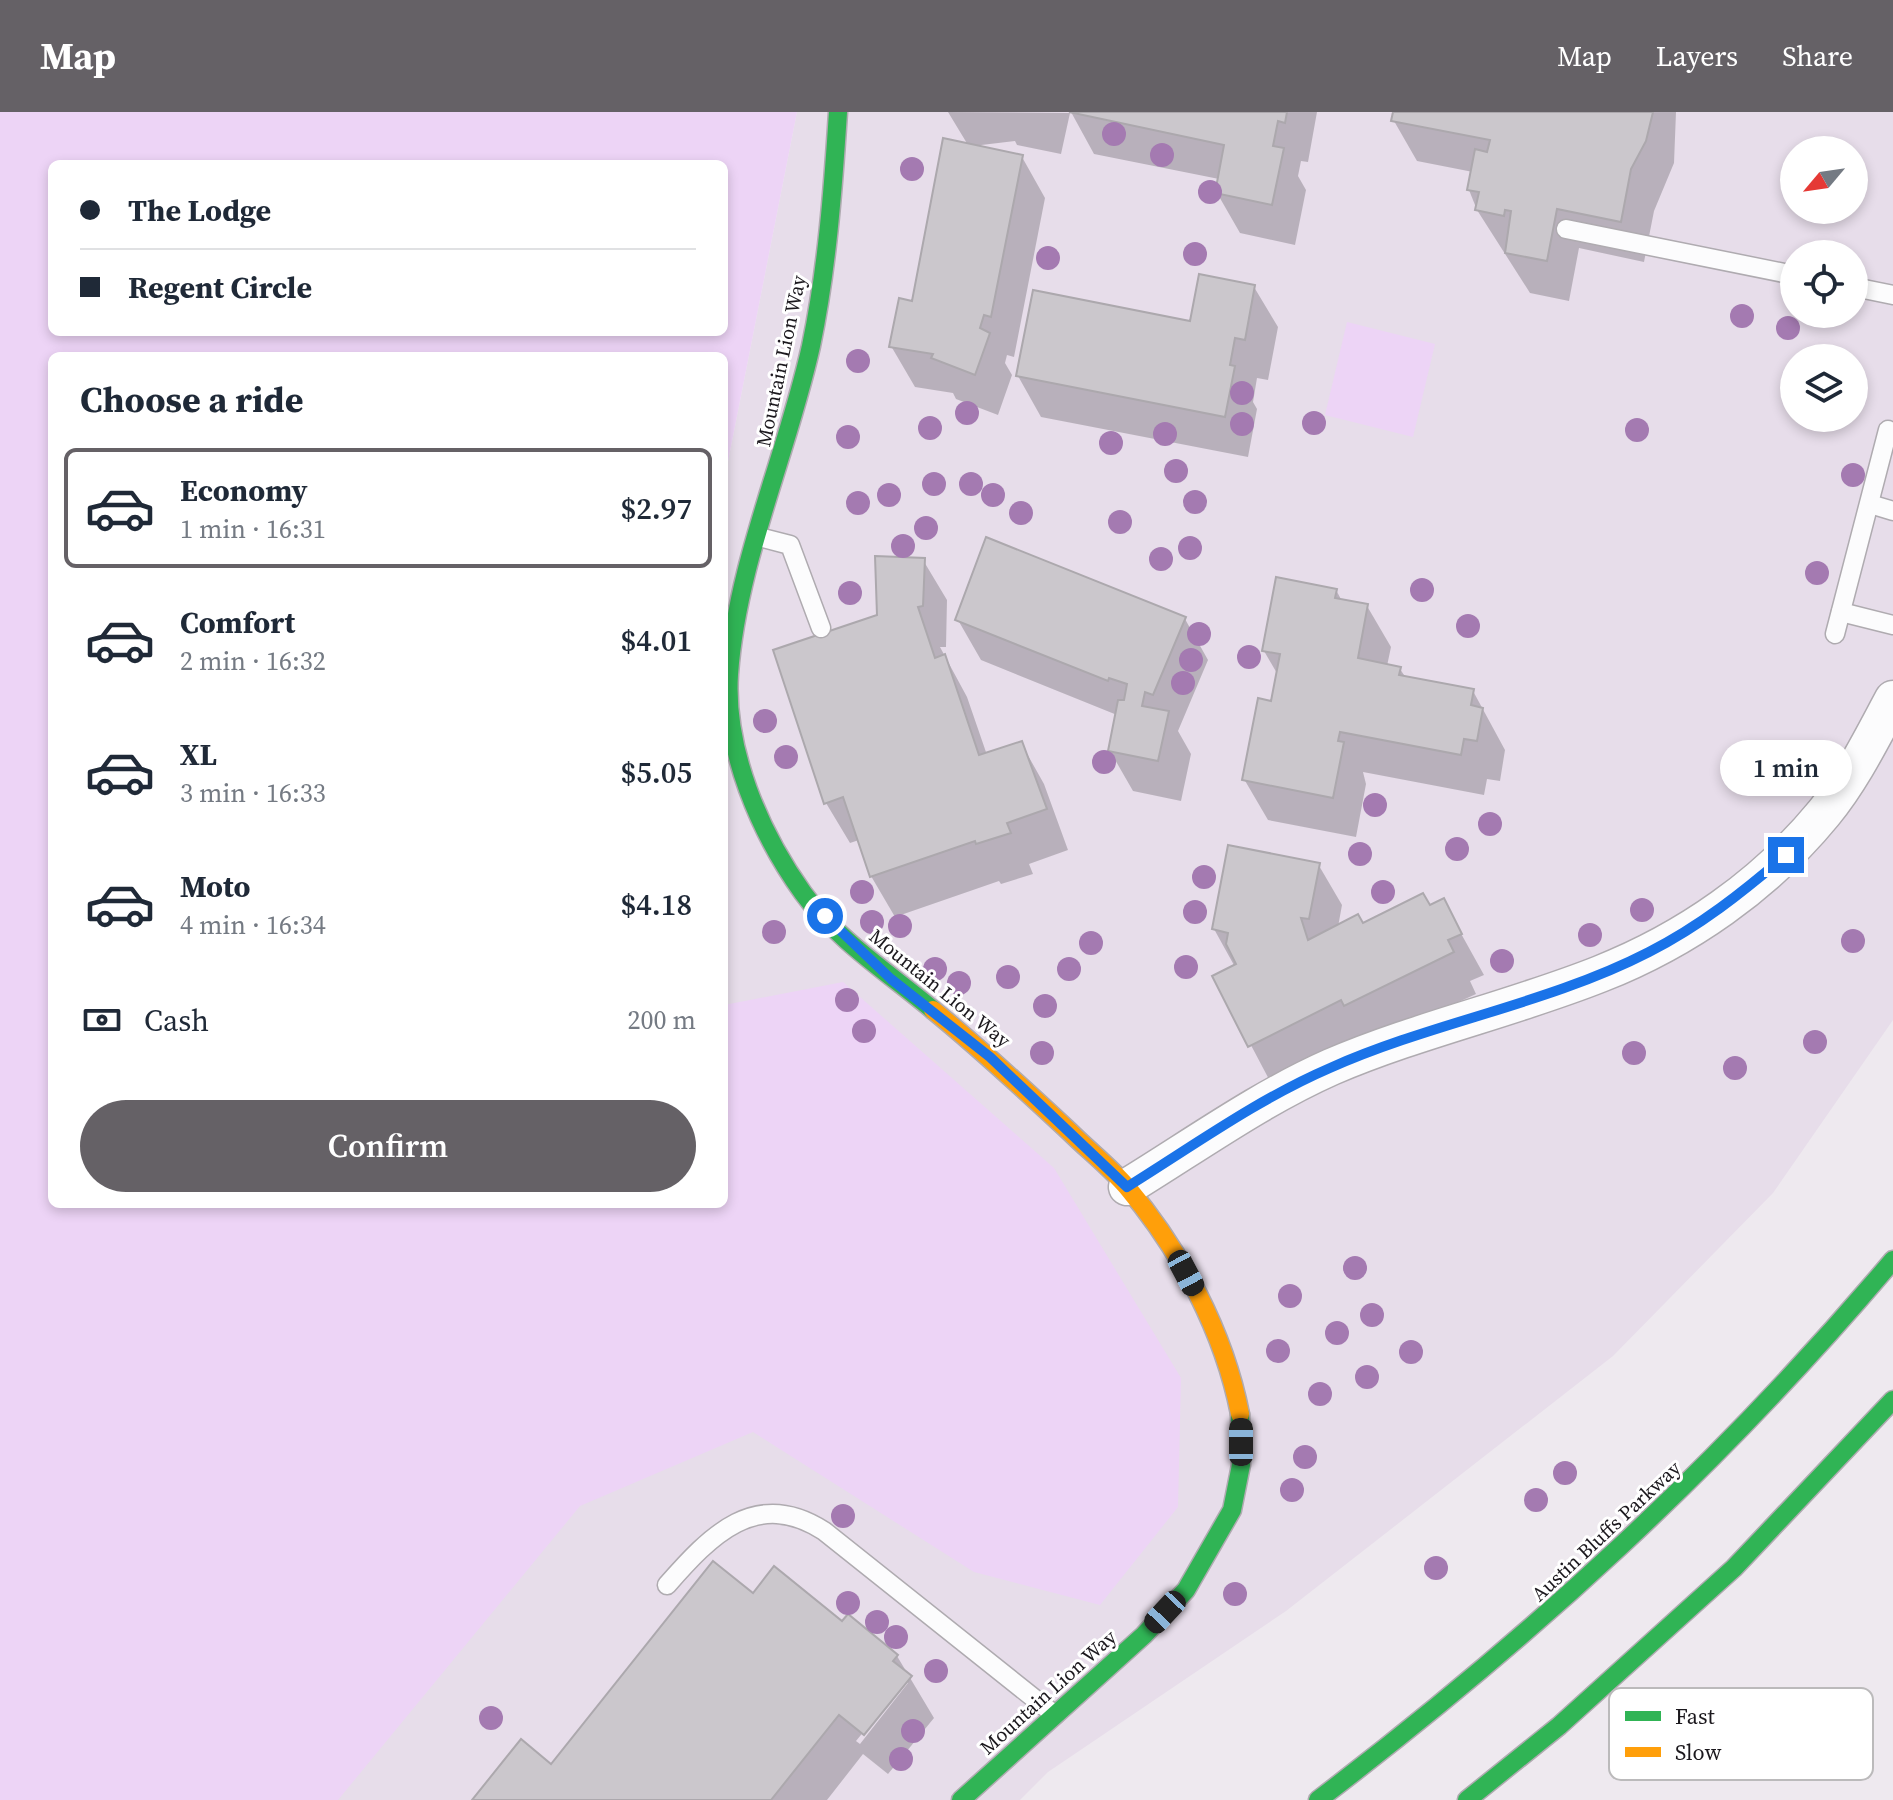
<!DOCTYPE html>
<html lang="en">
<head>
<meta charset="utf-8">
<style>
	body { margin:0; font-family:"Source Serif 4",serif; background:#f6f6f7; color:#1f2937; height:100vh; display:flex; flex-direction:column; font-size:30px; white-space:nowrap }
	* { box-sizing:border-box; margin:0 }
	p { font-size:26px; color:#747a83 }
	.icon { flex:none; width:44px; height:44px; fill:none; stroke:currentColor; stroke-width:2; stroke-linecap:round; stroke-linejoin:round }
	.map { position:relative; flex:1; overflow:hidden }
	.sheet { position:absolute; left:48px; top:240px; width:680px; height:856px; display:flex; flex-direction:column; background:#fff; border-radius:12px; box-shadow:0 4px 12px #0003 }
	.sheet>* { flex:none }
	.guide { position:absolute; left:48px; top:48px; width:680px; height:176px; border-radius:12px; box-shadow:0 4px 12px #0003; display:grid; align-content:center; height:176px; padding:0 32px; background:#fff }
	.needle { width:52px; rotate:241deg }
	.tools { position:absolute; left:1780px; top:24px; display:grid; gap:16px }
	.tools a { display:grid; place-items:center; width:88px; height:88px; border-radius:50%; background:#fff; box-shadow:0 4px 12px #0003; font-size:40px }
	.end { position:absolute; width:36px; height:36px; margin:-18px; border:10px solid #1a73e8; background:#fff; box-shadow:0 0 0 4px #fff }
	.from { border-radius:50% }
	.bubble { position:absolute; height:56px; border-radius:28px; background:#fff; box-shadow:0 4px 12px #0003; font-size:26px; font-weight:600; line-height:56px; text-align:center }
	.car { position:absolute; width:24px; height:48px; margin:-24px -12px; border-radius:10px; box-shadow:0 0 6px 2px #0007; background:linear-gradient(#222 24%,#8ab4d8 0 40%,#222 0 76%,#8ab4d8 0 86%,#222 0) }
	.guide b { display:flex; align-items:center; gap:28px; height:76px; font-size:30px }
	.guide b+b { border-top:2px solid #e0e1e3 }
	.guide i { width:20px; height:20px; background:#1f2937 }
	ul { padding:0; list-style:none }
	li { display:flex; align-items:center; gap:24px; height:120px; margin:0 16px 12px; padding:0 16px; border:4px solid transparent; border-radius:12px }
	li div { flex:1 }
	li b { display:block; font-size:30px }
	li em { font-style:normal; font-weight:600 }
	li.selected { border-color:#656166 }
	li>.icon { width:72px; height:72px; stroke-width:1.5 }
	h2 { padding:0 32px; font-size:36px; line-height:96px }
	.pay { display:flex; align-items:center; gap:20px; height:88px; padding:0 32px; font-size:30px }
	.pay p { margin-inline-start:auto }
	.cta { display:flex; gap:16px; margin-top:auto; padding:16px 32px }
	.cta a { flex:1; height:92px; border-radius:48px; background:#656166; color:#fff; font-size:32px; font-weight:600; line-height:92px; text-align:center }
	header { display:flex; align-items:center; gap:48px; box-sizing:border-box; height:112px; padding:0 40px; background:#656166; color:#fff }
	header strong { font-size:38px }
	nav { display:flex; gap:44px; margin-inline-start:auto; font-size:28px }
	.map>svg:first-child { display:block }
	.built { fill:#e7ddea; fill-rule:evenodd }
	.green { fill:#edd4f6; fill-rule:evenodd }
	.shadow { fill:#0003; fill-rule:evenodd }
	.building { fill:#cbc7cc; stroke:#aca8ad; stroke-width:2 }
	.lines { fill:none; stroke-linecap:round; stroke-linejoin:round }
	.lane-casing { stroke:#afabb0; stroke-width:21 }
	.street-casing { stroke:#afabb0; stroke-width:39 }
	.fast-casing { stroke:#afabb0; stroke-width:21 }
	.slow-casing { stroke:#afabb0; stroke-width:21 }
	.lane { stroke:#fcfcfd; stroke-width:18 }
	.street { stroke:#fcfcfd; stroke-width:36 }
	.fast { stroke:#30b455; stroke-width:18 }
	.slow { stroke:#ff9f0a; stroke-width:18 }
	.tree { fill:#a47ab1 }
	.route { stroke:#1a73e8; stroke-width:10 }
	.labels { text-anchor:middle; stroke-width:6; stroke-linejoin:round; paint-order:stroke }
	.street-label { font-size:20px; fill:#1b181d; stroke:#fff }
	.key { fill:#fff; stroke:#bbbabb; stroke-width:2 }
	.key-label { font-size:22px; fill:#1b181d }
</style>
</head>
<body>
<header>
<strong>Map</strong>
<nav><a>Map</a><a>Layers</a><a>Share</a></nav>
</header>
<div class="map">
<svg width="1893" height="1688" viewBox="0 0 1893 1688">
	<rect width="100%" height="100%" fill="#eee9ef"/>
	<path class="built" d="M797,0h1096v908l-120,173 -160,163 -327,255 -238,161 -28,28h-1020v-130l724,-466v-722zM1794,38h60v60h-60zM1794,142h60v60h-60zM1794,246h60v60h-60z"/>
	<g class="green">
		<path d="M0,0h797l-73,370v-126h-672v848h672v-199l119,-23 211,186 127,210 -3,129 -78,98 -126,-33 -221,-140 -173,74 -242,294h-338zM52,52h672v168h-672z"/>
		<path d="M1347,210l88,22 -22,93 -88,-22z"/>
	</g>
	<g class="shadow">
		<path d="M948,0l122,1 -9,41 -44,-9 -2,-4 -42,5 49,11 23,41 -31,159 -7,-2 -2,8 7,12 -14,40 -42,-16 -3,-6 -38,-6 -24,-41 23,-43 54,-158z"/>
		<path d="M1071,0h246l-9,50 -7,-1 -3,15 8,14 -11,55 -55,-12 -23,-40 2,-14 -125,-25z"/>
		<path d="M1395,0h281l-2,51 -20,48 -10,51 -65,-14 -10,53 -39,-8 -53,-83 -8,-20 4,-18 -56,-11 -23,-40z"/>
		<path d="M1254,175l24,40 -10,53 -11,-2 -4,24 4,7 -9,48 -207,-40 -23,-41 174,-53z"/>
		<path d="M987,428l198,79 23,41 -30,71 13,23 -10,47 -48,-10 -23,-40 7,-36 -136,-55 -23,-40z"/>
		<path d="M923,448l24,40 -1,47h-6l27,50 20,58 34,-12 23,41 24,66 -39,14 4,10 -32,10 -2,-3 -104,36 -24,-41 -12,-36 -9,3 -24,-40 53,-187z"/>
		<path d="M1336,478l6,11 25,5 24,41 -4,19 13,3 6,9 67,13 32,59 -5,31 -13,-2 -3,16 -121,-23 3,12 -10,53 -88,-17 -24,-41 29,-75 5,-29 -14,-24z"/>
		<path d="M1318,752l24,41 -4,22 25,-2 80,-24 41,74 -14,6 6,13 -203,93 -58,-110 20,-10 -21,-38z"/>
		<path d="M753,1484l89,28 55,32 37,62 -46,56 -25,-20 -36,46h-352l76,-33zM906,1568l2,3 -48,61 -4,-3z"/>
	</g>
	<g class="building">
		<path d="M1069,0h218l-2,11 -7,-2 -5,25 11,2 -12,57 -57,-12 9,-48z"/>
		<path d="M1393,0h260l-7,29 -15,28 -10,53 -64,-13 -10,52 -42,-8 6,-42 -6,-1 -1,6 -29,-6 4,-18 -12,-2 8,-41 12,3 3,-12 -99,-19z"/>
		<path d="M943,26l80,17 -32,162 -7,-2 -4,13 10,5 -15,42 -44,-17 2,-4 -44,-7 10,-49 13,3z"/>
		<path d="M1199,162l56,11 -10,55 -10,-2 -5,27 5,1 -10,51 -209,-41 17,-86 157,31z"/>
		<path d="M986,425l200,80 -33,78 -8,-3 -3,14 27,5 -11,50 -50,-10 10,-51h6l3,-16 -18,-6 -1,3 -153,-61z"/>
		<path d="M875,444l50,2 -2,48 -5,1 17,51 10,-4 34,101 43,-14 25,68 -40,14 4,10 -35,11 -1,-3 -105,36 -27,-80 -19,7 -51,-154 104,-35z"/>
		<path d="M1276,465l61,12 -2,9 33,6 -10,54 43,9 -2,8 75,14 -3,16 12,3 -6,33 -13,-2 -3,16 -121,-23 -2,9 6,1 -11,56 -91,-18 16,-82 13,3 9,-47 -18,-3z"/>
		<path d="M1228,733l92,18 -11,56 -8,-1 7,22 50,-26 5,9 60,-30 7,12 14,-7 18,36 -14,6 6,12 -110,54 -3,-6 -93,47 -36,-71 24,-12 -10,-20 2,-11 -16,-4z"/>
		<path d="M713,1449l40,32 21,-27 68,55 6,-7 50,41 -5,6 19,15 -48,59 -25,-20 -68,85h-299l49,-61 30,25z"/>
	</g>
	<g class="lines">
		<defs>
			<g id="lane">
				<path d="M1566,117l228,46"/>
				<path d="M1854,175l39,8"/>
				<path d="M1870,392l23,7"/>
				<path d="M759,425l31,8 31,83"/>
				<path d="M1841,500l52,13"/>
				<path d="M1835,522l53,-204"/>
				<path d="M667,1473c43,-49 89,-98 157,-54l231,184"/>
			</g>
			<path id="street" d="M1127,1075c67,-41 132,-88 204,-120 86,-37 181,-58 269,-93 86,-34 165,-89 224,-161 28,-34 48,-75 69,-114"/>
			<g id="fast">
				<path d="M838,0c-5,78 -11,158 -27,234 -24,109 -74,216 -82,328 -5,76 31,159 74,219 33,46 87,81 130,117"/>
				<path d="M961,1688l183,-165 42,-45 46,-80 9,-45 -1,-51"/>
				<path d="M1318,1688c213,-162 402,-335 575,-540"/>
				<path d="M1467,1688l92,-74 175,-158 159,-168"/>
			</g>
			<path id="slow" d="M933,898c48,39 92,80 137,122 18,18 40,35 57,55 54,64 97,145 113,227"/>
		</defs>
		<use href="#lane" class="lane-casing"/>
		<use href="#street" class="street-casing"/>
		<use href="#fast" class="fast-casing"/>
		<use href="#slow" class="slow-casing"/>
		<use href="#lane" class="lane"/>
		<use href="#street" class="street"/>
		<use href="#fast" class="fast"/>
		<use href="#slow" class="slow"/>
	</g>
	<g class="tree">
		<circle cx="1114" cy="22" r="12"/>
		<circle cx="1162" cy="43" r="12"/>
		<circle cx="912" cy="57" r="12"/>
		<circle cx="1210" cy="80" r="12"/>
		<circle cx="1195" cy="142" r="12"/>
		<circle cx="1048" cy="146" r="12"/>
		<circle cx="1742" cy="204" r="12"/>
		<circle cx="1788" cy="216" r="12"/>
		<circle cx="858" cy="249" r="12"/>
		<circle cx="1242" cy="281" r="12"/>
		<circle cx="967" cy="301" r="12"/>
		<circle cx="1314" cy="311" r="12"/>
		<circle cx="1242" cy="312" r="12"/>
		<circle cx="930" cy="316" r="12"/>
		<circle cx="1637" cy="318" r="12"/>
		<circle cx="1165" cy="322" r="12"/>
		<circle cx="848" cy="325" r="12"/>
		<circle cx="1111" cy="331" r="12"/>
		<circle cx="1176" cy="359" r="12"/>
		<circle cx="1853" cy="363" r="12"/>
		<circle cx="934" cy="372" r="12"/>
		<circle cx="971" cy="372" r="12"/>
		<circle cx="889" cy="383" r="12"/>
		<circle cx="993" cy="383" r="12"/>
		<circle cx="1195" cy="390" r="12"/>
		<circle cx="858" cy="391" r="12"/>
		<circle cx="1021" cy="401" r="12"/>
		<circle cx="1120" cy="410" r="12"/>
		<circle cx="926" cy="416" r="12"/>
		<circle cx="903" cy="434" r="12"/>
		<circle cx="1190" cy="436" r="12"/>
		<circle cx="1161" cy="447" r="12"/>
		<circle cx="1817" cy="461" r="12"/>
		<circle cx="1422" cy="478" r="12"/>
		<circle cx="850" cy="481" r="12"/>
		<circle cx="1468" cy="514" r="12"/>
		<circle cx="1199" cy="522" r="12"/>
		<circle cx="1249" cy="545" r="12"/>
		<circle cx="1191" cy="548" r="12"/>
		<circle cx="1183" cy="571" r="12"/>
		<circle cx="765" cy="609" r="12"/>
		<circle cx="786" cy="645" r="12"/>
		<circle cx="1104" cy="650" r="12"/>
		<circle cx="1375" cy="693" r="12"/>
		<circle cx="1490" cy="712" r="12"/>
		<circle cx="1457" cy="737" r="12"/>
		<circle cx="1360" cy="742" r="12"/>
		<circle cx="1204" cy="765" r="12"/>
		<circle cx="862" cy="780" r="12"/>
		<circle cx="1383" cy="780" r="12"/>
		<circle cx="1642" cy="798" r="12"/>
		<circle cx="1195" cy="800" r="12"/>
		<circle cx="872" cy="810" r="12"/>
		<circle cx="900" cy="814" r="12"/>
		<circle cx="774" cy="820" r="12"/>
		<circle cx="1590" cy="823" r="12"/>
		<circle cx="1853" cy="829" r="12"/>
		<circle cx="1091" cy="831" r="12"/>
		<circle cx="1502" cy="849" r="12"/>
		<circle cx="1186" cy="855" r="12"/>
		<circle cx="935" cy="857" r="12"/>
		<circle cx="1069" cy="857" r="12"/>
		<circle cx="1008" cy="865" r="12"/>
		<circle cx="959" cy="871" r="12"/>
		<circle cx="847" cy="888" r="12"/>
		<circle cx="1045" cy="894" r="12"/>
		<circle cx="864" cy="919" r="12"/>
		<circle cx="1815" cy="930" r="12"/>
		<circle cx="1042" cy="941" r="12"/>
		<circle cx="1634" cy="941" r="12"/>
		<circle cx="1735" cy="956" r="12"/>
		<circle cx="1355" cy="1156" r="12"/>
		<circle cx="1290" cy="1184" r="12"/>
		<circle cx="1372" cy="1203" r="12"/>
		<circle cx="1337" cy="1221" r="12"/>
		<circle cx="1278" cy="1239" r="12"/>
		<circle cx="1411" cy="1240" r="12"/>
		<circle cx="1367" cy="1265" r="12"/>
		<circle cx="1320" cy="1282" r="12"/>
		<circle cx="1305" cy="1345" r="12"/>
		<circle cx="1565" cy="1361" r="12"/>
		<circle cx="1292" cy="1378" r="12"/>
		<circle cx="1536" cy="1388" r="12"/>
		<circle cx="843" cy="1404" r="12"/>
		<circle cx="1436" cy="1456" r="12"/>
		<circle cx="1235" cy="1482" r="12"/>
		<circle cx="848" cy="1491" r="12"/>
		<circle cx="877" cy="1510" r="12"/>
		<circle cx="896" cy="1525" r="12"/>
		<circle cx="936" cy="1559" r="12"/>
		<circle cx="491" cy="1606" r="12"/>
		<circle cx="913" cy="1619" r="12"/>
		<circle cx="901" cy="1647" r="12"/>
	</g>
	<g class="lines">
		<path class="route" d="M825,804l66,63 99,78 137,130c66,-41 131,-88 203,-119 103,-46 218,-64 319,-116 51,-26 94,-60 137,-97"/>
	</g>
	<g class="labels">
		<g class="street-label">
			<text transform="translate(781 249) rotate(-78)" y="7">Mountain Lion Way</text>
			<text transform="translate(940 876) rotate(39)" y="7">Mountain Lion Way</text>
			<text transform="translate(1606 1419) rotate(-43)" y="7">Austin Bluffs Parkway</text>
			<text transform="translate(1048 1580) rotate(-42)" y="7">Mountain Lion Way</text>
		</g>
	</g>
	<rect x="1609" y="1576" width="264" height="92" rx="12" class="key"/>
	<rect x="1625" y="1599" width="36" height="10" fill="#30b455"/>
	<rect x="1625" y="1635" width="36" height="10" fill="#ff9f0a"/>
	<g class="key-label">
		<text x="1675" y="1612">Fast</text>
		<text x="1675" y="1648">Slow</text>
	</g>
</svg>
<div class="tools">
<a><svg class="needle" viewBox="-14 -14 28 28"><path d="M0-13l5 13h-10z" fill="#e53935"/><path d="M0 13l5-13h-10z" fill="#747a83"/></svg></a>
<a><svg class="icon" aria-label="locate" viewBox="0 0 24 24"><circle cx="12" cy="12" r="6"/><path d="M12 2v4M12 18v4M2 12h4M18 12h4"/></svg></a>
<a><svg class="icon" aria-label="layers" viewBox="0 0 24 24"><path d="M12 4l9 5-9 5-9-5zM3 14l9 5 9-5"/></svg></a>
</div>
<i class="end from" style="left:825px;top:804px"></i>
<i class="end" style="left:1786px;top:743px"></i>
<div class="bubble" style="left:1720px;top:628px;width:132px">1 min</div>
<i class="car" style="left:1186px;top:1161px;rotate:152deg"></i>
<i class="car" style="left:1241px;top:1330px;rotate:0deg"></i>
<i class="car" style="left:1165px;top:1500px;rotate:223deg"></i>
<div class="guide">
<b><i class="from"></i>The Lodge</b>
<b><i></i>Regent Circle</b>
</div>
<section class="sheet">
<h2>Choose a ride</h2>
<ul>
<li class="selected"><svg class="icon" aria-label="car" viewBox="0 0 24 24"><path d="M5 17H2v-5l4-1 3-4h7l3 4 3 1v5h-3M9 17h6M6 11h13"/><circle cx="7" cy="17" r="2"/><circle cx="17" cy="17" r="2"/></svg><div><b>Economy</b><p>1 min · 16:31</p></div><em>$2.97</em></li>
<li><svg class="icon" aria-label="car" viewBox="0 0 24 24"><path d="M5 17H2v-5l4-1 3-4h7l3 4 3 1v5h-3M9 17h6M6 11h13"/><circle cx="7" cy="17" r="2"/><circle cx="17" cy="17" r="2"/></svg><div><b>Comfort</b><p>2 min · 16:32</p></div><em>$4.01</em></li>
<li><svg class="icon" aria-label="car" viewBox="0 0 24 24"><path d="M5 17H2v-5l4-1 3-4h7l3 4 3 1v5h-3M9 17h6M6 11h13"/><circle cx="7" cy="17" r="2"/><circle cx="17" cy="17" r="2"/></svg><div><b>XL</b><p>3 min · 16:33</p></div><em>$5.05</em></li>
<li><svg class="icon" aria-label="car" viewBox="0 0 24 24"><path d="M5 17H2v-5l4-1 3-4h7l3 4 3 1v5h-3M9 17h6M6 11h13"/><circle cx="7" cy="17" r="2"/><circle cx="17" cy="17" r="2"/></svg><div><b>Moto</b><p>4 min · 16:34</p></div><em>$4.18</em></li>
</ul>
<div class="pay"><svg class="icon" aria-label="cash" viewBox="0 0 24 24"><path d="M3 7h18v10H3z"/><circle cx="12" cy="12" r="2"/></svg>Cash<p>200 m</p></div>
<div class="cta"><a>Confirm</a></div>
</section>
</div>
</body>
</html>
